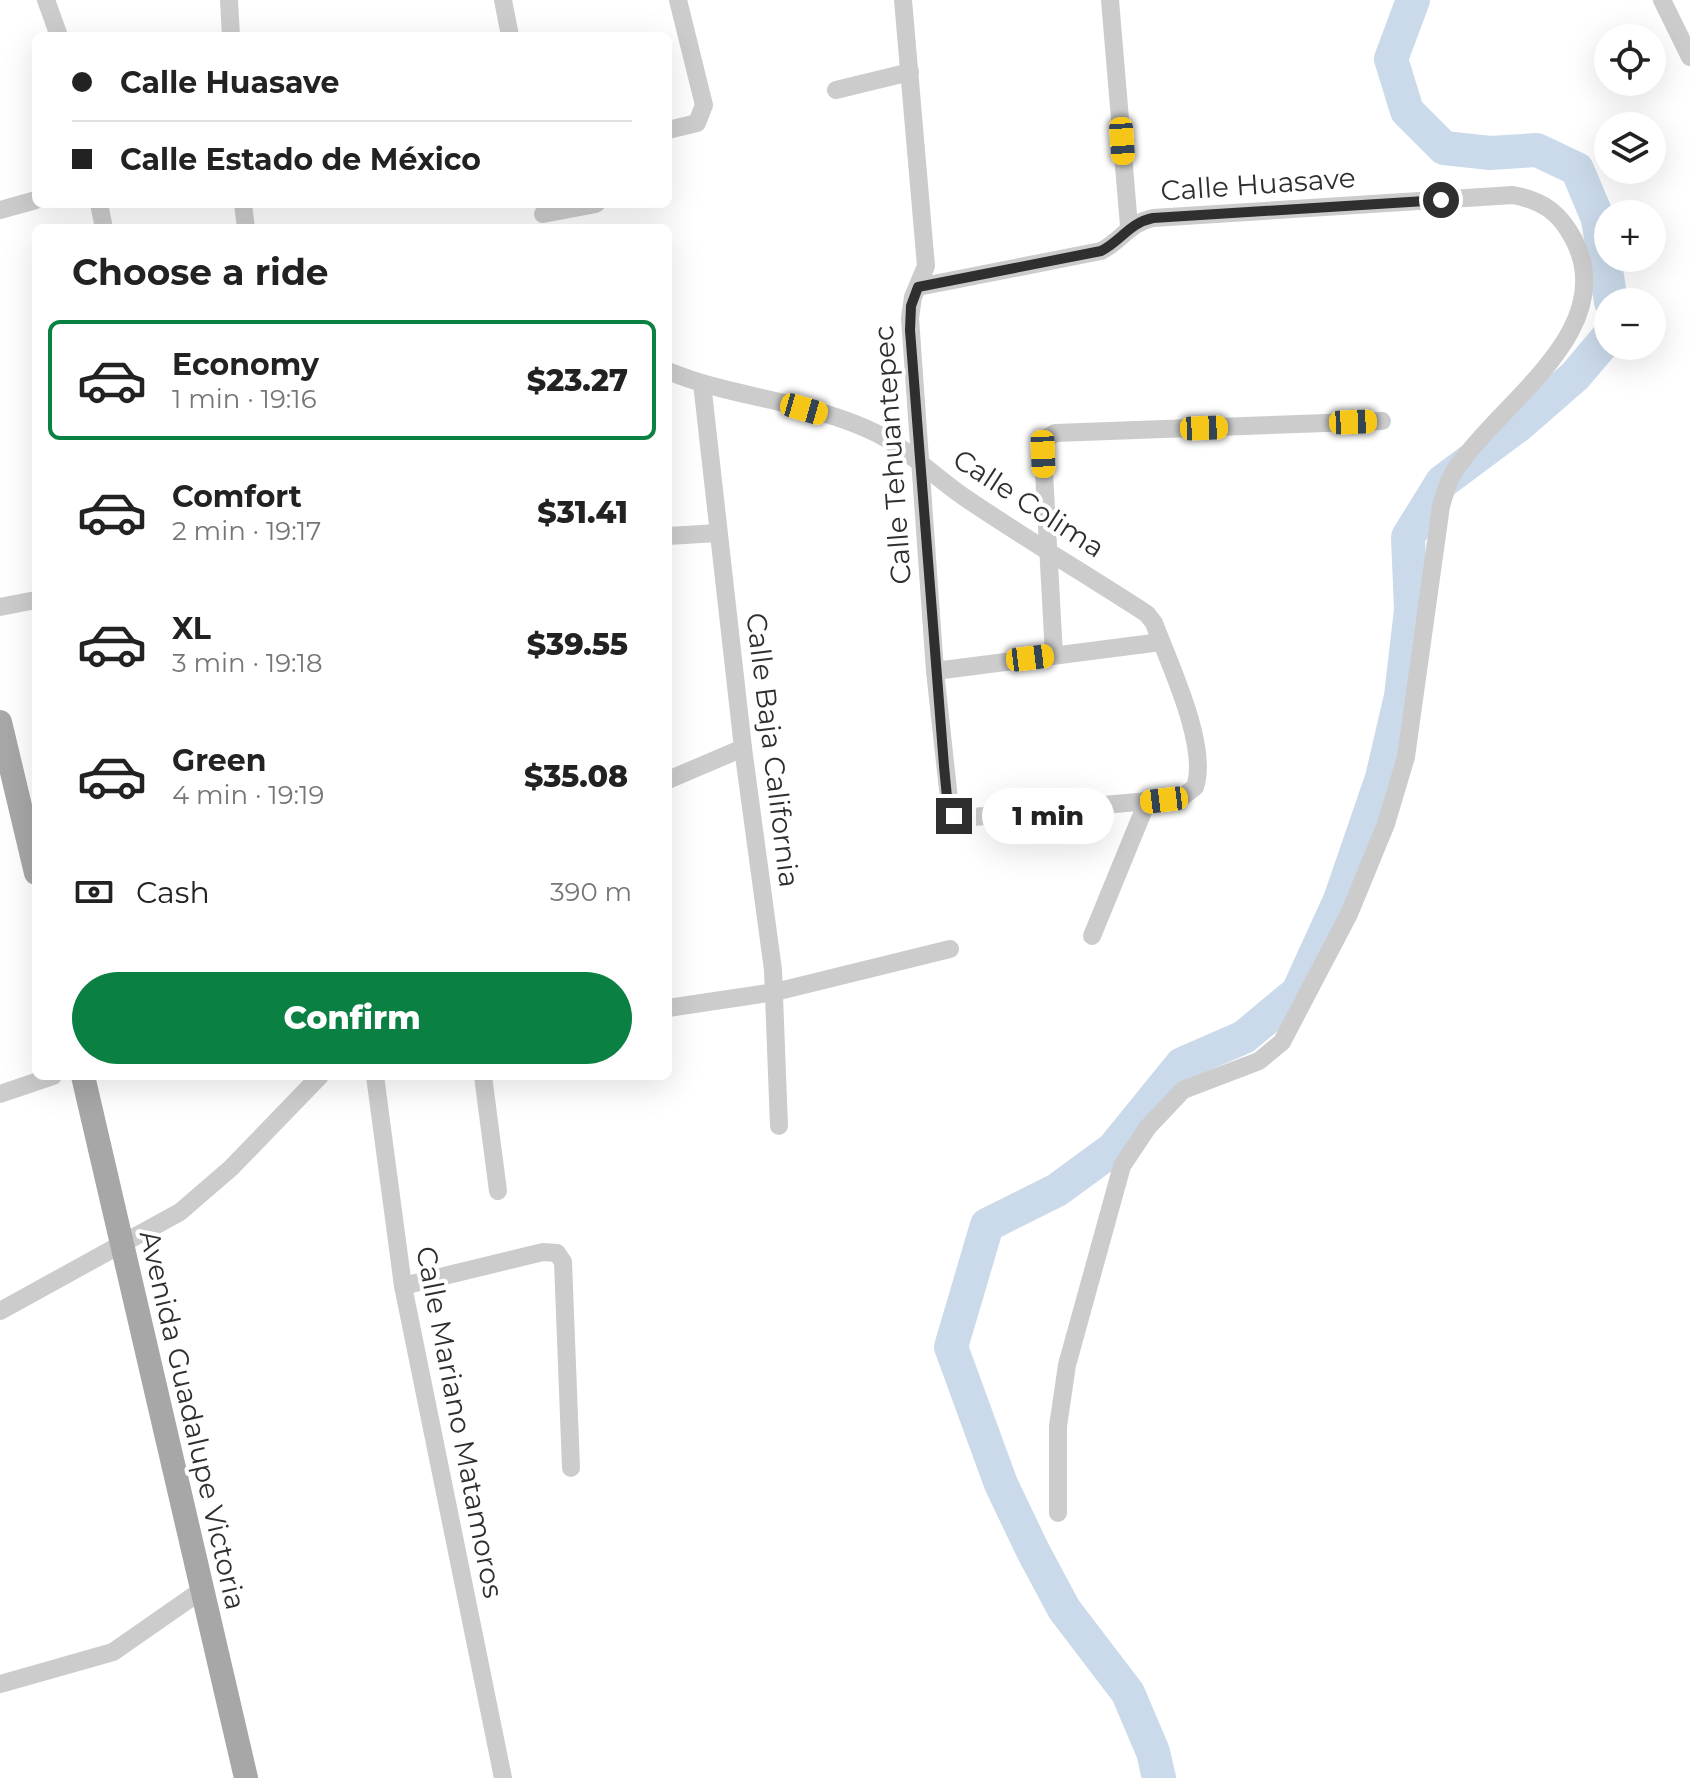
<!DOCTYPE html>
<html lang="en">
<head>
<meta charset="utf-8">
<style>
	body { margin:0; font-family:Montserrat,sans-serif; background:#f6f6f6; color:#222; height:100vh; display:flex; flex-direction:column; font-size:30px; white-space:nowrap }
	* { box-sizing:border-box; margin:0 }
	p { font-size:26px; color:#767676 }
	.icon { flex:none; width:44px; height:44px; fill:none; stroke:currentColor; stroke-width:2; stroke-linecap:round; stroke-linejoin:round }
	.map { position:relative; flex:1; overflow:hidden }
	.sheet { position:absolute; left:32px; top:224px; width:640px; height:856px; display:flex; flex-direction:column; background:#fff; border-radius:12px; box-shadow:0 8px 32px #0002 }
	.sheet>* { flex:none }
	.top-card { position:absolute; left:32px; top:32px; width:640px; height:176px; border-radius:12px; box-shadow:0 8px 32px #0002; display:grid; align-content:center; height:176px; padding:0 40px; background:#fff }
	.buttons { position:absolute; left:1594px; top:24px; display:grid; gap:16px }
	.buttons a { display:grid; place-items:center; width:72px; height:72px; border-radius:50%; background:#fff; box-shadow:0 8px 32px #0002; font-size:40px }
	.end { position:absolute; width:36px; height:36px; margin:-18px; border:10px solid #2f2f2f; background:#fff; box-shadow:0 0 0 4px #fff }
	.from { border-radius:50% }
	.bubble { position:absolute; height:56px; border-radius:28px; background:#fff; box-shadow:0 8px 32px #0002; font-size:26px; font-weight:800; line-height:56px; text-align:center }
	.car { position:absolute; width:24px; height:48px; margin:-24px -12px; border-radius:10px; box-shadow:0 0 6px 2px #0007; background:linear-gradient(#f5c518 24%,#345 0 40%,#f5c518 0 76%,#345 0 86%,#f5c518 0) }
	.top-card b { display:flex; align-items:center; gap:28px; height:76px; font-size:30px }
	.top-card b+b { border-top:2px solid #e0e0e0 }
	.top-card i { width:20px; height:20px; background:#222 }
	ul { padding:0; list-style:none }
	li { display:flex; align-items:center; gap:24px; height:120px; margin:0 16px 12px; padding:0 24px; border:4px solid transparent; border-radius:12px }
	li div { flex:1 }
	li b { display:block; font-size:30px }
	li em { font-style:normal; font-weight:800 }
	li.current { border-color:#0b8043 }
	li>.icon { width:72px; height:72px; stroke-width:1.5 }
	h2 { padding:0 40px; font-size:36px; line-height:96px }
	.pay { display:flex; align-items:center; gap:20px; height:88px; padding:0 40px; font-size:30px }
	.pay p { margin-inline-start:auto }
	.action { display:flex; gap:16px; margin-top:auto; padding:16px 40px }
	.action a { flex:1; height:92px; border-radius:48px; background:#0b8043; color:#fff; font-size:32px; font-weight:800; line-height:92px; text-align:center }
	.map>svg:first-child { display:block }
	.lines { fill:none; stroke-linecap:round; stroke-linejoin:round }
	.river { stroke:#cbdaeb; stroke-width:34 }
	.minor { stroke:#ccc; stroke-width:18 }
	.major { stroke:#a7a7a7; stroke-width:24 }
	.route { stroke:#2f2f2f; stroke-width:10 }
	.labels { text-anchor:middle; stroke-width:8; stroke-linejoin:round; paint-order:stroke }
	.street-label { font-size:28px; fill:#2f2f2f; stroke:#fff }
</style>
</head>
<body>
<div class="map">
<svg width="1690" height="1778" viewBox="0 0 1690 1778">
	<rect width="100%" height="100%" fill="#fff"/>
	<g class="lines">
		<g class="river">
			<path d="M1413,0l-22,59 16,52 37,37 46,5 47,-3 40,19 21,50 13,83"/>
			<path d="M1159,1778l-6,-26 -25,-59 -64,-84 -31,-58 -32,-67 -50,-137 36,-122 70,-35 56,-41 69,-85 62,-27 54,-45 42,-92 42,-122 19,-82 10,-86 -3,-73 34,-55 78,-58 55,-48 33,-39"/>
		</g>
		<g class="minor">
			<path d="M46,0l13,36"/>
			<path d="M229,0l2,36"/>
			<path d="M503,0l7,36"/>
			<path d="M1110,0l19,226"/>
			<path d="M1662,0l28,57"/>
			<path d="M836,90l74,-18"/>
			<path d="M668,130l29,-7 7,-18 -26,-105"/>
			<path d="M99,204l5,24"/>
			<path d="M243,204l3,24"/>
			<path d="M0,210l36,-10"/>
			<path d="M543,214l53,-10"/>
			<path d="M918,287l183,-36c21,-11 28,-28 52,-33l360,-23c31,6 47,18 61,45 46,90 -73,162 -116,226 -9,12 -13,26 -17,40l-35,251 -20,67 -37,90 -67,128 -23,19 -76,29 -35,37 -26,39 -55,199 -9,61v87"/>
			<path d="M668,371c67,28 145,30 210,63 32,17 59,45 89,65 59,40 120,76 180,115l7,9c15,40 55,123 41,164l-14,11 -219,20 -8,-2 -4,-8 -15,-137 -25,-353 3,-21 13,-31 -23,-266"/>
			<path d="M702,383l41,365 30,222 6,156"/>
			<path d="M668,536l50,-3"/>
			<path d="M0,607l36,-7"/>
			<path d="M1054,655l-11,-201 4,-16 8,-5 327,-12"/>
			<path d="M935,671l226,-29"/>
			<path d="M668,780l75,-32"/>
			<path d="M1092,936l55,-134"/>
			<path d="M668,1008l107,-16 175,-43"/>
			<path d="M375,1076l28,210 100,492"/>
			<path d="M483,1076l15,115"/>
			<path d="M0,1094l53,-18"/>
			<path d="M403,1286l140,-34 14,1 6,9 8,206"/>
			<path d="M0,1311l180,-99 51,-44 89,-92"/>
			<path d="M0,1684l113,-32 89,-62"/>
		</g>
		<g class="major">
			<path d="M0,722l36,151"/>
			<path d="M83,1076l163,702"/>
		</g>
	</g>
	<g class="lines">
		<path class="route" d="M954,816l-7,-19 -3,-31 -34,-436 1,-24 7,-19 183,-36c21,-11 28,-28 52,-33l288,-18"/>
	</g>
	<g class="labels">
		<g class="street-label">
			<text transform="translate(1258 184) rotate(-4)" y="10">Calle Huasave</text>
			<text transform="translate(892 455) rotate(-94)" y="10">Calle Tehuantepec</text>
			<text transform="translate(1029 503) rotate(33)" y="10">Calle Colima</text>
			<text transform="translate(773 750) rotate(83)" y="10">Calle Baja California</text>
			<text transform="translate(193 1420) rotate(77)" y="10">Avenida Guadalupe Victoria</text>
			<text transform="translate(460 1422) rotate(79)" y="10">Calle Mariano Matamoros</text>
		</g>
	</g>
</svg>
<div class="buttons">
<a><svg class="icon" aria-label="locate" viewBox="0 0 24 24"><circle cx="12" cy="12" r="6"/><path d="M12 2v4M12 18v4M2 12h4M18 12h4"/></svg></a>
<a><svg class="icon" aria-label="layers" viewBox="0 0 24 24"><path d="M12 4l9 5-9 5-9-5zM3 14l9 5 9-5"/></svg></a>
<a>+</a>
<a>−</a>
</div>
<i class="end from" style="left:1441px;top:200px"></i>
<i class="end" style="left:954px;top:816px"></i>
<div class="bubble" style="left:982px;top:788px;width:132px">1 min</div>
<i class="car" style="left:1122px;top:141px;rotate:176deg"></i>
<i class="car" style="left:804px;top:409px;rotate:106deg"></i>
<i class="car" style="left:1353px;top:422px;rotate:88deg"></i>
<i class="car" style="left:1204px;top:428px;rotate:88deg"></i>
<i class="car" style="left:1043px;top:454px;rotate:178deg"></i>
<i class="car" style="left:1030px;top:658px;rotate:83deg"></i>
<i class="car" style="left:1164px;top:800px;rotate:263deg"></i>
<div class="top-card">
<b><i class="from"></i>Calle Huasave</b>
<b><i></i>Calle Estado de México</b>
</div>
<section class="sheet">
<h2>Choose a ride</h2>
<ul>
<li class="current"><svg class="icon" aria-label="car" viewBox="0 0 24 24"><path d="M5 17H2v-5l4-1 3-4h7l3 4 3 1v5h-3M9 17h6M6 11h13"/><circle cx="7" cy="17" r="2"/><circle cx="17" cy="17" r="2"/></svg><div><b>Economy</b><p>1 min · 19:16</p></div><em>$23.27</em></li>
<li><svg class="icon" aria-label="car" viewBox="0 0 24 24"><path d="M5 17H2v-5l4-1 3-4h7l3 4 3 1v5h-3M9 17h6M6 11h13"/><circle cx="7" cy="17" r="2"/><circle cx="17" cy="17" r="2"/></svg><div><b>Comfort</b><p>2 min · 19:17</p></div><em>$31.41</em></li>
<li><svg class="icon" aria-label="car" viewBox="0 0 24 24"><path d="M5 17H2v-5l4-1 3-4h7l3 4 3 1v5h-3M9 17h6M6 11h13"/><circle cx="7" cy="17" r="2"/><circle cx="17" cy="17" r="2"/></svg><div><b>XL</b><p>3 min · 19:18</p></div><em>$39.55</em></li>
<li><svg class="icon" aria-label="car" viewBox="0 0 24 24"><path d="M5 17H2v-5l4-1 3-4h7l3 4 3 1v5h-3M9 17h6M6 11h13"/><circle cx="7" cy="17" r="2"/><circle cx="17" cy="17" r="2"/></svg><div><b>Green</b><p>4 min · 19:19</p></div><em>$35.08</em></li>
</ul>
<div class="pay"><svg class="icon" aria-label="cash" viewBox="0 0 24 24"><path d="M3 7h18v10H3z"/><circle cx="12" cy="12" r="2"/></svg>Cash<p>390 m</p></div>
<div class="action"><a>Confirm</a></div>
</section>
</div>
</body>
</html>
